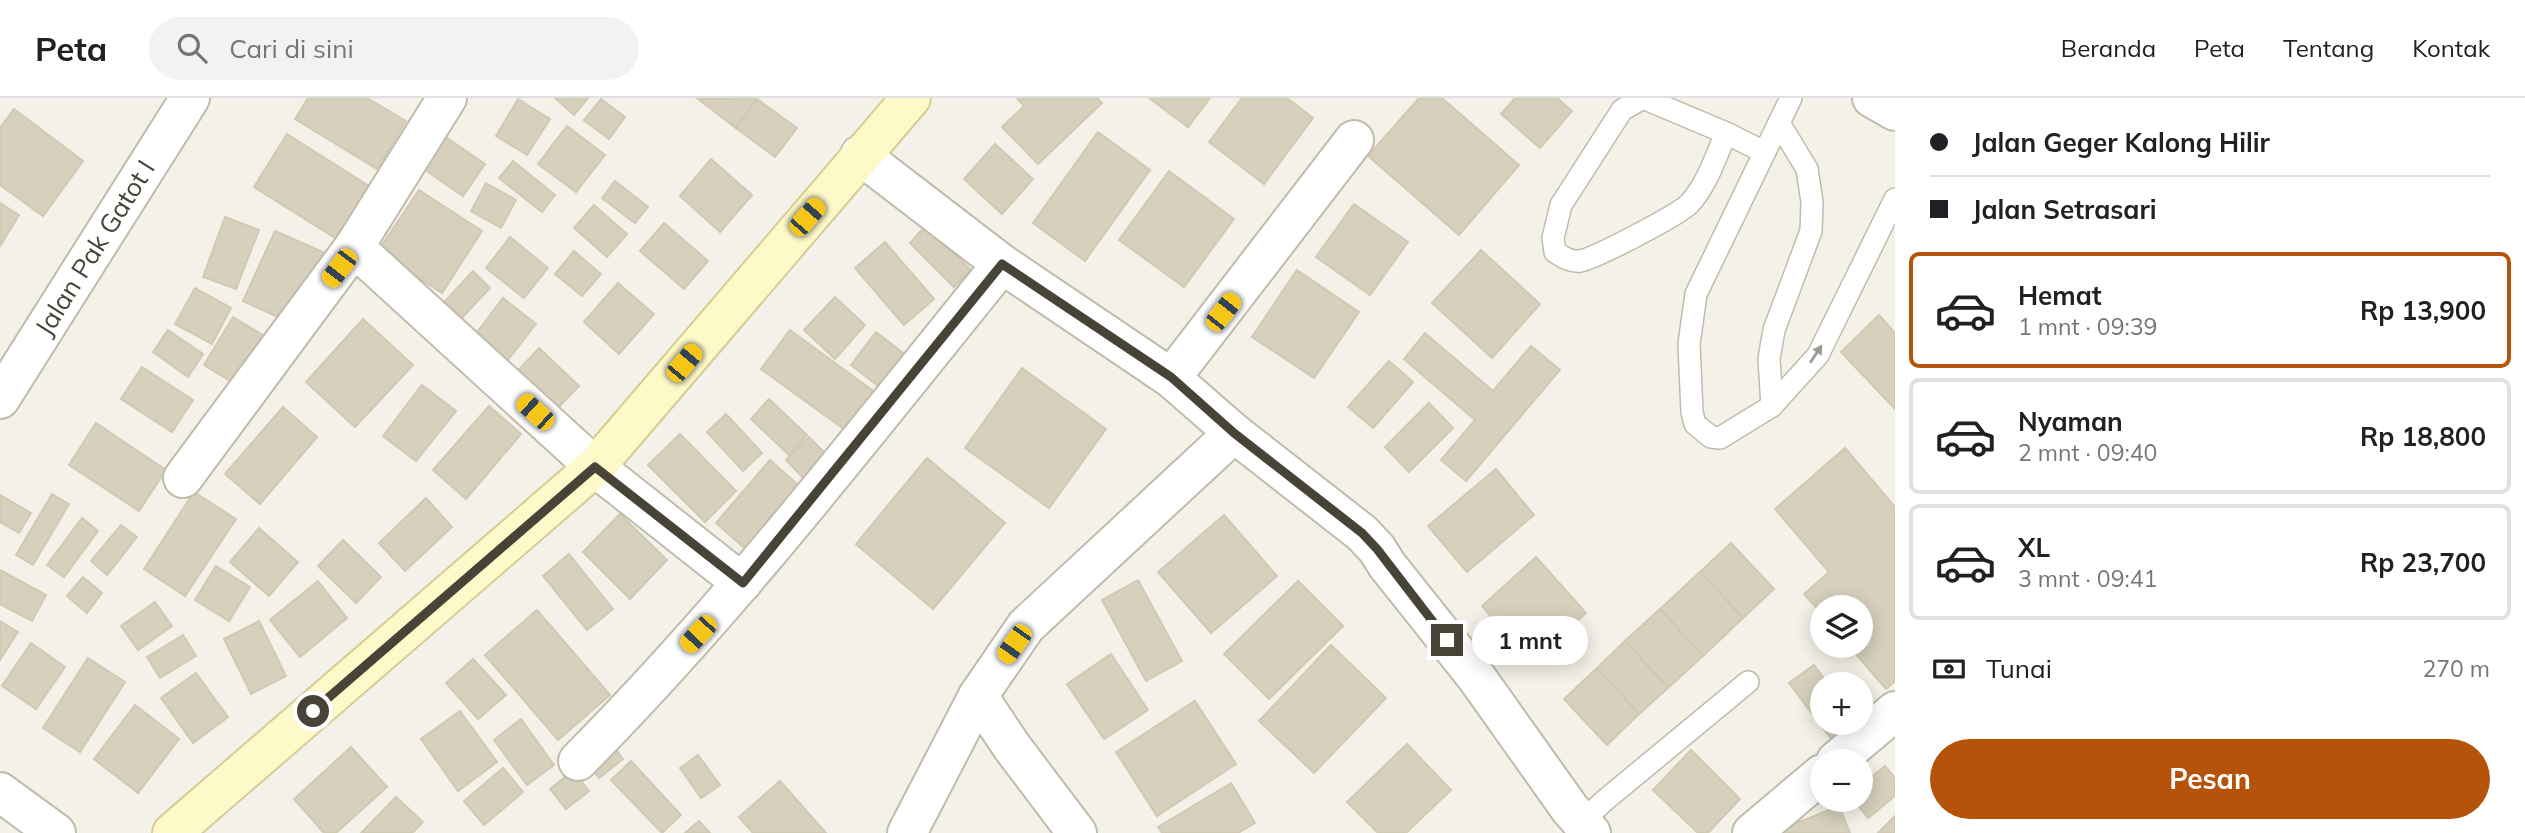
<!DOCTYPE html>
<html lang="id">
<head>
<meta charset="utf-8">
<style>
	body { margin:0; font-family:Mulish,sans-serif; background:#f2f2f2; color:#202124; height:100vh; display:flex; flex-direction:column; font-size:26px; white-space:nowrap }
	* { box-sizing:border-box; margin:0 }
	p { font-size:23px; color:#757577 }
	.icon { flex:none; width:38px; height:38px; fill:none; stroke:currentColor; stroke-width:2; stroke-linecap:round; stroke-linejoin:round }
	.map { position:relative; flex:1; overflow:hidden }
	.drawer { display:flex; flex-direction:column; background:#fff; width:630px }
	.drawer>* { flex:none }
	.top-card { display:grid; align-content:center; height:154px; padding:0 35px; background:#fff }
	.fabs { position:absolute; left:1810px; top:497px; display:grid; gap:14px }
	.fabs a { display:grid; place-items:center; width:63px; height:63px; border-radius:50%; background:#fff; box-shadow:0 4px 18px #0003; font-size:35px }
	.end { position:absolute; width:32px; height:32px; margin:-16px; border:9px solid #474337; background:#fff; box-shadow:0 0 0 4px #fff }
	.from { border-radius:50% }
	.bubble { position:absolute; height:49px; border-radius:24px; background:#fff; box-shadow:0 4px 18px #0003; font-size:23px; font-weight:700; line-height:49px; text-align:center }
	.car { position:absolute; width:21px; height:42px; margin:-21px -10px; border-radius:9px; box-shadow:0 0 5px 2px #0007; background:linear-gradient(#f5c518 24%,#345 0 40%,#f5c518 0 76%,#345 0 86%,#f5c518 0) }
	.top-card b { display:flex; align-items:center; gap:24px; height:66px; font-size:26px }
	.top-card b+b { border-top:2px solid #e0e0e0 }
	.top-card i { width:18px; height:18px; background:#202124 }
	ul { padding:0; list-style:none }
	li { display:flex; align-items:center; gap:21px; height:116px; margin:0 14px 10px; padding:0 21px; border:4px solid #e0e0e0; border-radius:10px }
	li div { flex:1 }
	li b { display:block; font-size:26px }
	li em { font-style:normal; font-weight:700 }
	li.selected { border-color:#b45309 }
	li>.icon { width:63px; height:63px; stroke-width:1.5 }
	.pay { display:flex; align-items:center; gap:18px; height:77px; padding:0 35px; font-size:26px }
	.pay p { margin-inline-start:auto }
	.button { display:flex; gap:14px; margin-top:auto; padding:14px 35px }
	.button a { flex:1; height:80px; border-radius:42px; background:#b45309; color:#fff; font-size:28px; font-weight:700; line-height:80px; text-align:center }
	header { display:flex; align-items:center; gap:42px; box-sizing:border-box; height:98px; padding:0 35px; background:#fff; border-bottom:2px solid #e0e0e0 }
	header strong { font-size:33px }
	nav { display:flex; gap:38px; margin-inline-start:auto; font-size:24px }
	.search { width:490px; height:63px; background:#f2f2f2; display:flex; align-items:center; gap:18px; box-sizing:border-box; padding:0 24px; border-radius:38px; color:#757577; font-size:26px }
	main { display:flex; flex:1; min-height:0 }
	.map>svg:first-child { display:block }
	.building { fill:#d6d0bd; stroke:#d1c9b1; stroke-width:2 }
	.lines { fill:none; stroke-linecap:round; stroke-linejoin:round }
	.service-casing { stroke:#c0bcab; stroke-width:24 }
	.minor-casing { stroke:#c0bcab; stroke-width:42 }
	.tertiary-casing { stroke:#c0bcab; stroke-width:42 }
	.secondary-casing { stroke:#d4cd98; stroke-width:42 }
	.service { stroke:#fff; stroke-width:21 }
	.minor { stroke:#fff; stroke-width:38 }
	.tertiary { stroke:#fff; stroke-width:38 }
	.secondary { stroke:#fef9c8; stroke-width:38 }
	.oneway { fill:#9a9891 }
	.route { stroke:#474337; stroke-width:9 }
	.labels { text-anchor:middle; stroke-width:5; stroke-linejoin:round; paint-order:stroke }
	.street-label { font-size:26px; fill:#474337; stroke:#fff }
</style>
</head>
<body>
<header>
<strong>Peta</strong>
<div class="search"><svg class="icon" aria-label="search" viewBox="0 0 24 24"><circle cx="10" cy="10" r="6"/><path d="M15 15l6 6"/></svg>Cari di sini</div>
<nav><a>Beranda</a><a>Peta</a><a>Tentang</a><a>Kontak</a></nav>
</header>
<main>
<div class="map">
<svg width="1895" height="735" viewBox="0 0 1895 735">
	<rect width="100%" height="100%" fill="#f4f2e8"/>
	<g class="building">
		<path d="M308,0h59l39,23 -29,48 -82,-50z"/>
		<path d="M555,0h33l-14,17z"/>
		<path d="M756,0l1,1 -21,29 -38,-29z"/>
		<path d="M1017,0h80l5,5 -64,61 -36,-37 22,-21z"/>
		<path d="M1149,0h61l-22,29z"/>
		<path d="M1242,0h45l26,20 -49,66 -55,-42z"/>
		<path d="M1419,0h23l77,67 -60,70 -91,-79z"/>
		<path d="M1515,0h42l15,13 -32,37 -39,-34z"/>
		<path d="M518,1l32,20 -23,36 -31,-19z"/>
		<path d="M601,1l24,18 -16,22 -25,-19z"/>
		<path d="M757,1l40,29 -22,29 -39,-29z"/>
		<path d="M14,11l69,52 -40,55 -43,-31v-57z"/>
		<path d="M567,28l38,29 -29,37 -38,-28z"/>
		<path d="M437,33l48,33 -22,32 -48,-33z"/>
		<path d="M1098,34l52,38 -65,91 -52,-38z"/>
		<path d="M287,36l82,52 -32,53 -83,-52z"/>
		<path d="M995,46l38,35 -31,35 -38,-35z"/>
		<path d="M711,61l41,36 -32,37 -40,-36z"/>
		<path d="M513,63l42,34 -13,17 -43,-34z"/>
		<path d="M1169,73l65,48 -50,68 -65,-47z"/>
		<path d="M615,83l33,26 -13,16 -33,-25z"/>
		<path d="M486,85l30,17 -15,28 -30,-17z"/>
		<path d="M419,92l63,41 -40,62 -64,-42z"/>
		<path d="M0,105l19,12 -19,31z"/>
		<path d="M1354,106l54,38 -38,53 -54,-38z"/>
		<path d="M594,107l33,29 -20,23 -33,-29z"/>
		<path d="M225,119l34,13 -23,59 -33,-12z"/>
		<path d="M664,125l44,38 -24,28 -44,-38z"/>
		<path d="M925,128l46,44 -17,17 -44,-44z"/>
		<path d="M275,133l50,22 -32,71 -50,-23z"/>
		<path d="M510,139l38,31 -24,30 -38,-30z"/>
		<path d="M885,144l49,57 -30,26 -49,-57z"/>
		<path d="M1481,152l59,54 -48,54 -60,-55z"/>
		<path d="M574,153l27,23 -19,22 -27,-22z"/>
		<path d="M1297,172l62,42 -45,66 -62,-41z"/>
		<path d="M473,173l17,17 -35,37 -17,-16z"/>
		<path d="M618,185l36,31 -35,40 -35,-32z"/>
		<path d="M195,190l36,20 -19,36 -37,-20z"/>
		<path d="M835,199l30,28 -30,34 -31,-29z"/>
		<path d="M503,200l33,26 -32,41 -32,-26z"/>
		<path d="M1879,217l16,18v76l-54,-57z"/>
		<path d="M233,219l40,24 -28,49 -41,-25z"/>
		<path d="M363,221l50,46 -58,62 -49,-45z"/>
		<path d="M168,232l35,24 -15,23 -35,-25z"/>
		<path d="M790,232l86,63 -28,39 -87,-63z"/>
		<path d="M876,234l31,24 -26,32 -30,-23z"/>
		<path d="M1425,235l68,58 38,-45 29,24 -94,111 -25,-21 34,-40 -71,-61z"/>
		<path d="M539,250l40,38 -27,28 -39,-38z"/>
		<path d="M1389,263l24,21 -40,46 -25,-21z"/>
		<path d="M142,269l51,33 -21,32 -51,-33z"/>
		<path d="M1022,270l84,61 -57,79 -84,-60z"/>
		<path d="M422,287l34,26 -40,50 -33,-25z"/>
		<path d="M769,301l38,36 -18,20 -38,-36z"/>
		<path d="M1429,305l24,25 -44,44 -24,-25z"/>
		<path d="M489,308l32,28 -55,65 -33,-29z"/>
		<path d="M283,309l34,30 -57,67 -35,-30z"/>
		<path d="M726,316l36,39 -19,18 -36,-39z"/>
		<path d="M96,325l70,47 -27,41 -70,-46z"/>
		<path d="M680,336l56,57 -31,31 -57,-57z"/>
		<path d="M809,339l23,23 -23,24 -23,-24z"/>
		<path d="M1845,350l50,59v174l-9,8 -37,-43h11v-39h-38v7l-18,-20 25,-22 -54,-63z"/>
		<path d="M927,360l78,65 -72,86 -77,-65z"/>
		<path d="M770,362l34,30 -54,63 -34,-30z"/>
		<path d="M1496,371l38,46 -67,57 -39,-46z"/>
		<path d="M194,394l42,27 -51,77 -41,-27z"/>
		<path d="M52,396l17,10 -36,61 -17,-10z"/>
		<path d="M0,397l31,18 -12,20 -19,-11z"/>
		<path d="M426,400l26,29 -47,44 -26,-28z"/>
		<path d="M620,416l47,46 -37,39 -47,-47z"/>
		<path d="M1224,417l53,61 -66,57 -53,-61z"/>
		<path d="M82,420l16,13 -34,46 -17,-12z"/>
		<path d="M121,427l16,12 -30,38 -16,-14z"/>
		<path d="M259,430l39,34 -29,34 -39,-34z"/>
		<path d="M343,442l38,37 -25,26 -38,-37z"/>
		<path d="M1731,445l43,46 -31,29 -43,-46z"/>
		<path d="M569,456l44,55 -26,21 -44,-54z"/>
		<path d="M1536,459l50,56 -55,49 -49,-56z"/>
		<path d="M216,468l34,21 -21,34 -34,-21z"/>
		<path d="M0,472l46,25 -14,26 -32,-17z"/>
		<path d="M1700,474l43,46 -40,38 -43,-47z"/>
		<path d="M83,479l19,16 -15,20 -20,-17z"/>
		<path d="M1138,482l44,81 -36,20 -44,-81z"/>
		<path d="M318,483l29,37 -47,39 -30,-37z"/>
		<path d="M1298,483l45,45 -74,73 -45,-45z"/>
		<path d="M155,504l17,24 -34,24 -17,-24z"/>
		<path d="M1660,511l43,47 -35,32 -43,-47z"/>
		<path d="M537,512l73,85 -52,45 -73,-85z"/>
		<path d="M0,523l18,11 -18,28z"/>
		<path d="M259,523l27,55 -35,18 -27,-55z"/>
		<path d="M183,537l13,21 -36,22 -13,-21z"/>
		<path d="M1625,543l43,47 -29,26 -42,-46z"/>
		<path d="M31,545l34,24 -29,42 -34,-23z"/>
		<path d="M1331,547l55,53 -72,75 -55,-52z"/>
		<path d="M1111,556l37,56 -44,29 -37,-55z"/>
		<path d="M88,560l37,24 -45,70 -37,-24z"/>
		<path d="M473,561l33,36 -28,24 -32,-36z"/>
		<path d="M1814,567l14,19h-6v39h36l-20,25 -49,-65z"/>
		<path d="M1597,570l42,46 -32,31 -43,-46z"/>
		<path d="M196,575l32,44 -35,26 -32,-45z"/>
		<path d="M1195,603l41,63 -79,52 -41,-64z"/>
		<path d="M135,607l44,34 -41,54 -44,-34z"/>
		<path d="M460,613l37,51 -39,29 -37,-52z"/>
		<path d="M521,621l33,46 -27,20 -33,-45z"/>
		<path d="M609,642l14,19 -24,19 -14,-18z"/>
		<path d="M1407,646l44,46 -45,43h-28l-31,-31z"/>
		<path d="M351,649l36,40 -51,46h-12l-30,-34z"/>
		<path d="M1691,652l49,49 -32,34h-10l-45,-43z"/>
		<path d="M698,657l22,30 -19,13 -21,-30z"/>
		<path d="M631,663l50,54 -19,18 -51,-53z"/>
		<path d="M1885,668l10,12v18l-27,22 -14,-18h6v-14z"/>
		<path d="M503,670l20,24 -39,33 -20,-24z"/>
		<path d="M573,673l16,20 -23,18 -16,-20z"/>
		<path d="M780,683l46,52h-73l-14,-16z"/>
		<path d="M1231,685l24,40 -17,10h-76l-4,-6z"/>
		<path d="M396,699l27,25 -11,11h-51z"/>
		<path d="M1839,708l11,27h-64l-2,-5z"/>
		<path d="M1895,718v17h-17z"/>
		<path d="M699,723l11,12h-25z"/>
	</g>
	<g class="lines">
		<defs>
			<g id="service">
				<path d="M1791,0l-95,196 -7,50 3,68 3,12 16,13 9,1 52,-32 46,-51 77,-156"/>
				<path d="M1726,35c-10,23 -19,52 -37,71 -11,11 -95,55 -109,57 -10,1 -17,-4 -25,-9l-2,-14 8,-33 61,-95 21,-12 83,35 38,19"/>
				<path d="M1772,308l-3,-47 5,-29 37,-99 1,-29 -5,-33 -28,-46"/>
				<path d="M1581,725l23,-22 144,-119"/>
			</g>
			<g id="minor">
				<path d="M1872,0l23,13"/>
				<path d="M860,57l142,109 169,114 63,55 128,100 15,16 10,16 90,113 93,131 21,24"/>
				<path d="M354,149l241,220 147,116"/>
				<path d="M1171,280l183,-238"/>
				<path d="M0,301l190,-301"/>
				<path d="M183,380l171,-231 93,-149"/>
				<path d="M978,598l34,51 65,86"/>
				<path d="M578,663c154,-155 287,-328 424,-497"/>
				<path d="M1836,663l59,-50"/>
				<path d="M907,735l71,-137 48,-70 208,-193"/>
				<path d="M1752,735l70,-59"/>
			</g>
			<path id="tertiary" d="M0,694l56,41"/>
			<path id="secondary" d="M172,735l423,-366 316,-369"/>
		</defs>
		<use href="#service" class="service-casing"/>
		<use href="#minor" class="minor-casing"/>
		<use href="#tertiary" class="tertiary-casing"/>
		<use href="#secondary" class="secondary-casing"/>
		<use href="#service" class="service"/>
		<use href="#minor" class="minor"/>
		<use href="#tertiary" class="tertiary"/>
		<use href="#secondary" class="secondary"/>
	</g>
	<defs><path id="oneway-solid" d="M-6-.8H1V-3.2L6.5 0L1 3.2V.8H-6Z" transform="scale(1.75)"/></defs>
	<use class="oneway" href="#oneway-solid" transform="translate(1816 256) rotate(-56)"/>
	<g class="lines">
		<path class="route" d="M313,613l282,-244 148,116 259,-319 169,113 63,56 128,100 15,16 70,91"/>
	</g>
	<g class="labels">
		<g class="street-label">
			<text transform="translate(95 150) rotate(-58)" y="9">Jalan Pak Gatot I</text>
		</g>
	</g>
</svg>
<div class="fabs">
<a><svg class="icon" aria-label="layers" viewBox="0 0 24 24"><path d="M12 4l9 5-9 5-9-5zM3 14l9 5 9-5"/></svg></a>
<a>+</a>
<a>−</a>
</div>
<i class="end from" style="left:313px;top:613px"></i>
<i class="end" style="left:1447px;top:542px"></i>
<div class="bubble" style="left:1472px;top:518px;width:116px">1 mnt</div>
<i class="car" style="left:807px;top:119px;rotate:41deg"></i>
<i class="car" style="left:339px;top:170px;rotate:217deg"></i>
<i class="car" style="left:1223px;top:214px;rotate:38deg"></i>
<i class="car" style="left:684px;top:265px;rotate:40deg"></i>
<i class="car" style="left:535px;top:314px;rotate:312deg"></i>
<i class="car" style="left:698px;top:536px;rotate:223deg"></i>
<i class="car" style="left:1014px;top:546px;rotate:215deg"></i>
</div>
<section class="drawer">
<div class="top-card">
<b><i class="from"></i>Jalan Geger Kalong Hilir</b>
<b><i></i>Jalan Setrasari</b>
</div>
<ul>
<li class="selected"><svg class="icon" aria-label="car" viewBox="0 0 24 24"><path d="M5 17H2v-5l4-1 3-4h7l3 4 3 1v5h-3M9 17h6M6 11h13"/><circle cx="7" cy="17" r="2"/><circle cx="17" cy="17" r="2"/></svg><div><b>Hemat</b><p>1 mnt · 09:39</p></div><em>Rp 13,900</em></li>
<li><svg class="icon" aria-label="car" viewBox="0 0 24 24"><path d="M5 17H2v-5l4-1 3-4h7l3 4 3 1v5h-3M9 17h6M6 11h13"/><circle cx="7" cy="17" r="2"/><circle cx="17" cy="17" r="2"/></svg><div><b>Nyaman</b><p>2 mnt · 09:40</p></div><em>Rp 18,800</em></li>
<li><svg class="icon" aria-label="car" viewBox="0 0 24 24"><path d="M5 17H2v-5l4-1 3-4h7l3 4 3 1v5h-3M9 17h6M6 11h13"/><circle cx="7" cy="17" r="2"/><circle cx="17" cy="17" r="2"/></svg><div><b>XL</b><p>3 mnt · 09:41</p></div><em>Rp 23,700</em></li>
</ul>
<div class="pay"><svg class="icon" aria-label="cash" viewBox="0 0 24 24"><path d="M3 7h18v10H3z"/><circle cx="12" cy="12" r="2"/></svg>Tunai<p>270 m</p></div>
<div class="button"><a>Pesan</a></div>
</section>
</main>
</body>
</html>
